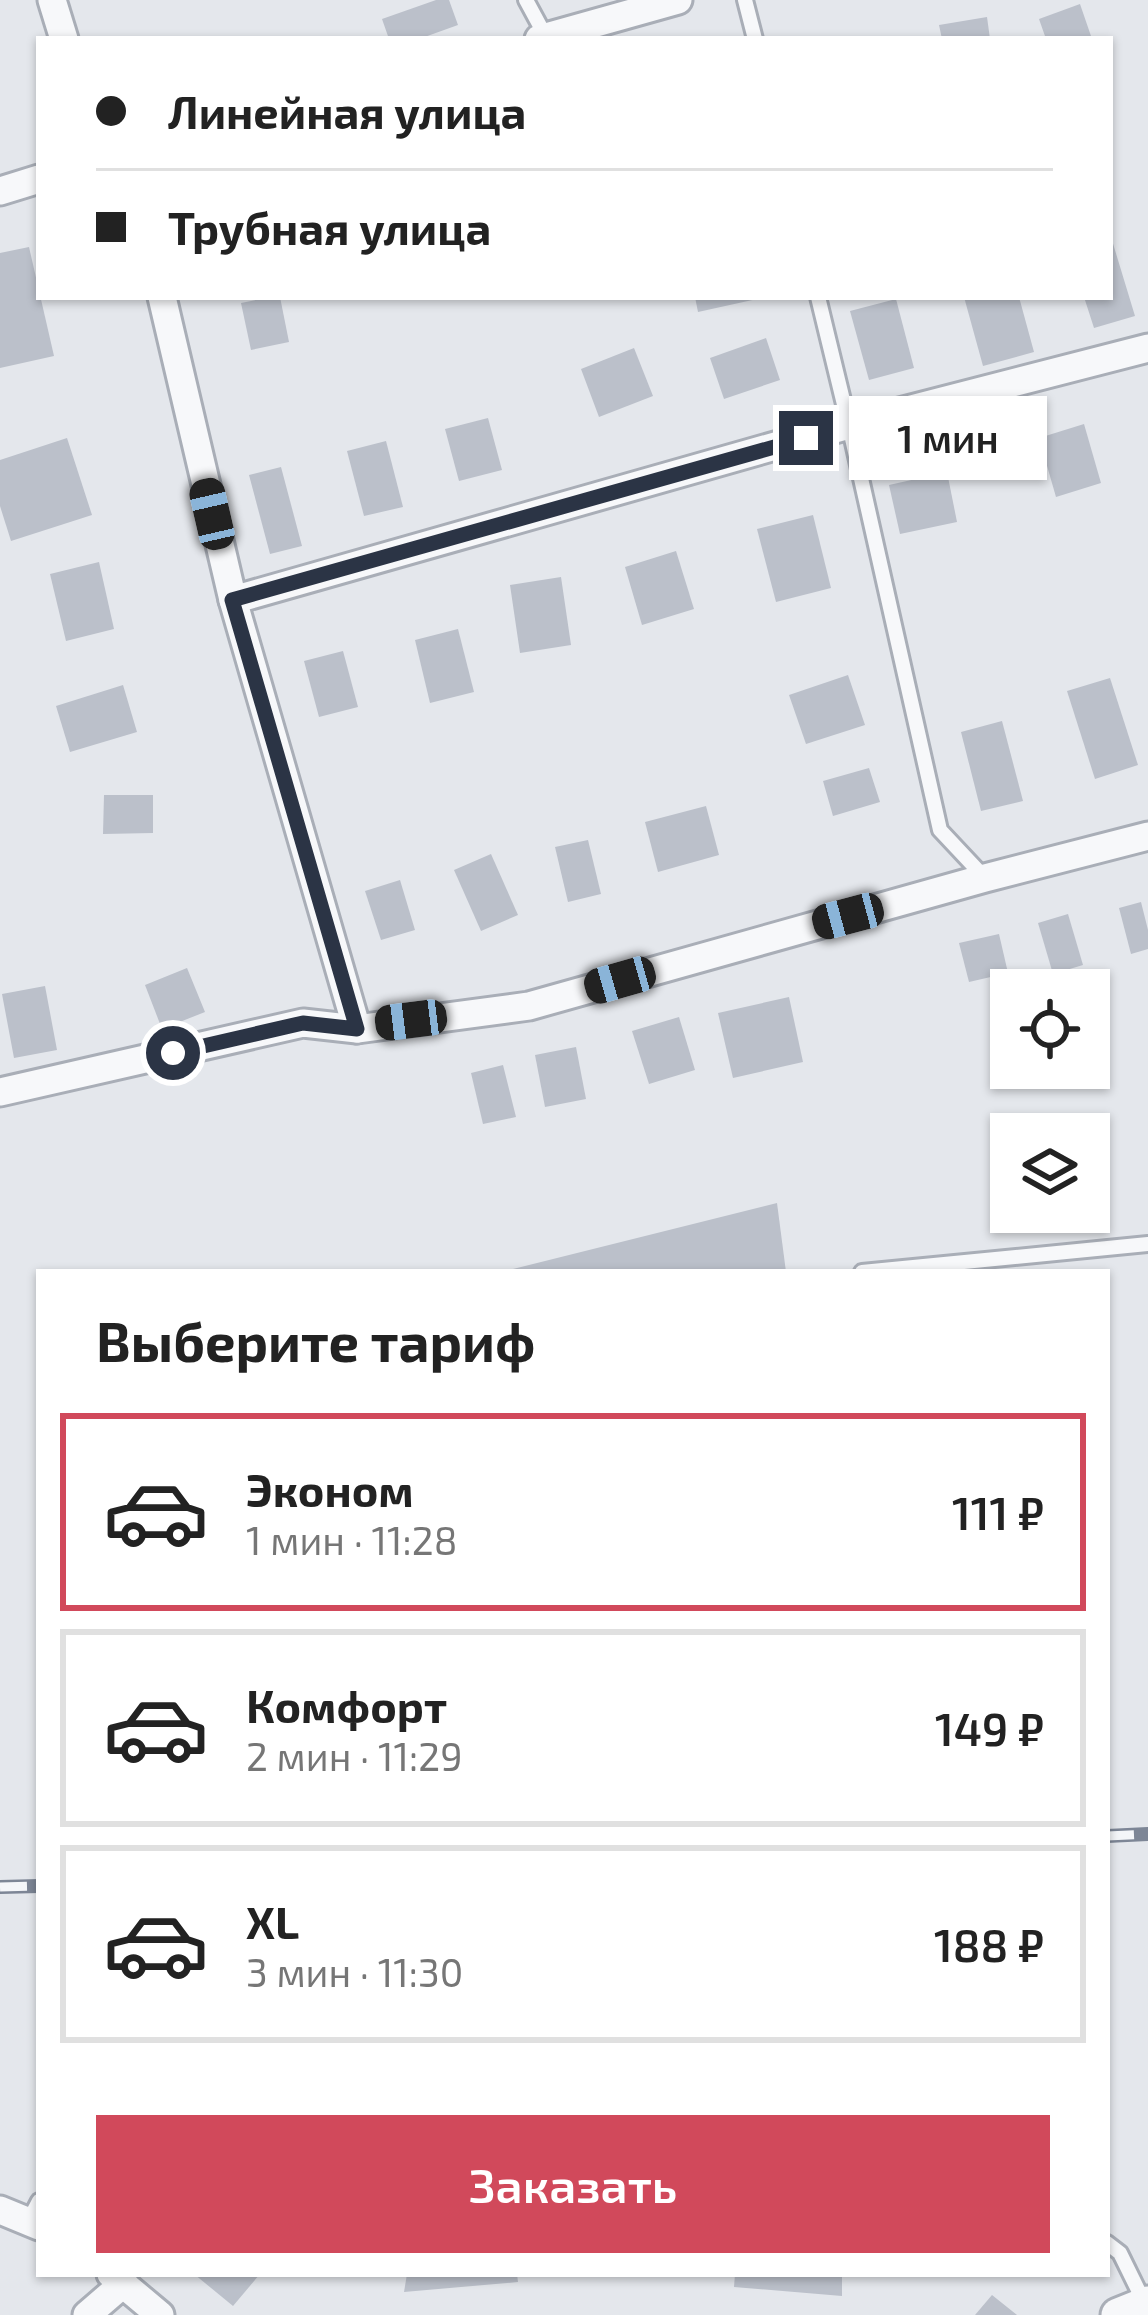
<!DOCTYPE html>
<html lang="ru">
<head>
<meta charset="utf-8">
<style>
	body { margin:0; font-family:"Exo 2",sans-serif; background:#f6f6f6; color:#222; height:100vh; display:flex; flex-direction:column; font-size:45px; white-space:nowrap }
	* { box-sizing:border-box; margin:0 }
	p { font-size:39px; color:#767676 }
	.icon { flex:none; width:66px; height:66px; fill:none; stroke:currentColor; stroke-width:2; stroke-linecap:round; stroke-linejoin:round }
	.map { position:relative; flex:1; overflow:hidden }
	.panel { position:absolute; left:36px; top:1269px; width:1074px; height:1008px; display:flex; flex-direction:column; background:#fff; border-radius:0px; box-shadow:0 3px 9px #0004 }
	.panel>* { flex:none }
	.top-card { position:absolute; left:36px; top:36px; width:1077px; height:264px; border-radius:0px; box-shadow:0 3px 9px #0004; display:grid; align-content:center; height:264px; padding:0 60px; background:#fff }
	.tools { position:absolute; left:990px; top:969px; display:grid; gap:24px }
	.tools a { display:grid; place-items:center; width:120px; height:120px; border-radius:0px; background:#fff; box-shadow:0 3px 9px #0004; font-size:60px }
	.end { position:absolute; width:54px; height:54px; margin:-27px; border:15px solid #2b3445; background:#fff; box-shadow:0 0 0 6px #fff }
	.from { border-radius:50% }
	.bubble { position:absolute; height:84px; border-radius:0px; background:#fff; box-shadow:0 3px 9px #0004; font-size:39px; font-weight:600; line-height:84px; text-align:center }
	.car { position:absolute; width:36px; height:72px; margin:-36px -18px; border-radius:15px; box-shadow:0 0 9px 3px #0007; background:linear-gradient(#222 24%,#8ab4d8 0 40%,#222 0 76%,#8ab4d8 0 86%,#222 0) }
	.top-card b { display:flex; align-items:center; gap:42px; height:114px; font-size:45px }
	.top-card b+b { border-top:3px solid #e0e0e0 }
	.top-card i { width:30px; height:30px; background:#222 }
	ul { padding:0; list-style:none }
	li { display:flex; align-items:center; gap:36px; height:198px; margin:0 24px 18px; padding:0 36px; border:6px solid #e0e0e0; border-radius:0px }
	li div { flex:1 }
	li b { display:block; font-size:45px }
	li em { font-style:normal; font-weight:600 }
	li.selected { border-color:#d1495b }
	li>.icon { width:108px; height:108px; stroke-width:1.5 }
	h2 { padding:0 60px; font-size:54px; line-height:144px }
	.action { display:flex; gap:24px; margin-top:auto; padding:24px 60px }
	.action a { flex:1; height:138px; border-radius:0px; background:#d1495b; color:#fff; font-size:48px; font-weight:600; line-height:138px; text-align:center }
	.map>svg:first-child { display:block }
	.building { fill:#bbc0ca }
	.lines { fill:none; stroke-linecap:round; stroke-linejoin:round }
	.service-casing { stroke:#a9aeb7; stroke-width:20 }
	.minor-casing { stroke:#a9aeb7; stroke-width:33 }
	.tertiary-casing { stroke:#a9aeb7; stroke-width:39 }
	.service { stroke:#f7f8fa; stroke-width:14 }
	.minor { stroke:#f7f8fa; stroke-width:27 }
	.tertiary { stroke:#f7f8fa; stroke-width:33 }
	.rail-casing { stroke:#7d8696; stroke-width:14 }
	.rail { stroke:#f4f6f9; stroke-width:9; stroke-dasharray:27; stroke-linecap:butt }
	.route { stroke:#2b3445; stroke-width:15 }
</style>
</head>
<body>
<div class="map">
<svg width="1148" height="2315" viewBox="0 0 1148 2315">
	<rect width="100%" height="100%" fill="#e4e7ec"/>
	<g class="building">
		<path d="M436,0h13l9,25 -39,14h-30l-7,-20z"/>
		<path d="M1080,4l12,35h-46l-7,-20z"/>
		<path d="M987,17l3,22h-48l-3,-14z"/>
		<path d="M1111,237l24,79 -41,12 -10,-31h26z"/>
		<path d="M29,247l25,109 -54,12v-115z"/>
		<path d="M270,297h10l9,45 -38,8 -10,-47z"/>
		<path d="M695,297h62v2l-59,13z"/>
		<path d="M964,297h55l15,55 -51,14z"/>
		<path d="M896,299l18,69 -45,12 -19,-69z"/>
		<path d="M766,338l14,42 -56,19 -14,-41z"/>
		<path d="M634,348l19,48 -54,21 -18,-48z"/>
		<path d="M488,418l14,52 -43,11 -14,-52z"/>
		<path d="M1084,424l17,59 -45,14 -17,-59z"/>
		<path d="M67,438l25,77 -81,26 -11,-35v-46z"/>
		<path d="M386,441l17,66 -39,9 -17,-65z"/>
		<path d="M281,467l21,79 -32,8 -21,-79z"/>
		<path d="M947,472l10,50 -57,12 -11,-49z"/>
		<path d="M813,515l18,73 -55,14 -19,-73z"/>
		<path d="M676,551l18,58 -52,16 -17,-58z"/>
		<path d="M99,562l15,67 -48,12 -16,-67z"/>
		<path d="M561,577l10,68 -51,8 -10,-68z"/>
		<path d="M458,629l16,63 -44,11 -15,-63z"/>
		<path d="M343,651l15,56 -39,10 -15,-56z"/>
		<path d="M848,675l17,50 -59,19 -17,-49z"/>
		<path d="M1110,678l28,87 -43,14 -28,-88z"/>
		<path d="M123,685l14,47 -67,20 -14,-46z"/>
		<path d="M1002,721l21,80 -42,10 -20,-79z"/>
		<path d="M869,768l11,34 -47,14 -10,-35z"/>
		<path d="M104,795h49v38l-50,1z"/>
		<path d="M706,806l13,49 -61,17 -13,-50z"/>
		<path d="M588,840l13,54 -33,8 -13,-55z"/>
		<path d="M491,854l27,61 -37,16 -27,-61z"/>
		<path d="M400,880l15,50 -34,10 -16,-49z"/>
		<path d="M1141,902l7,28v19l-17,5 -12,-46z"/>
		<path d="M1068,914l15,51 -30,9 -15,-51z"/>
		<path d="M999,934l9,39 -39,9 -10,-39z"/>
		<path d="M187,968l18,44 -43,17 -17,-44z"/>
		<path d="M45,986l12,64 -43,8 -12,-64z"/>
		<path d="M789,997l14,65 -70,16 -15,-65z"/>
		<path d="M679,1017l16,53 -46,14 -17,-53z"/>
		<path d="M576,1047l10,52 -41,8 -10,-52z"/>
		<path d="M503,1065l13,52 -33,7 -12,-51z"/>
		<path d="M777,1203l9,69h-277v-2z"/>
		<path d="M194,2274h66l-27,32z"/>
		<path d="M407,2274h110l1,8 -114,10z"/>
		<path d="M735,2274h107v22l-108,-9z"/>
		<path d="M992,2295l25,20h-42z"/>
	</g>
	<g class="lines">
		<defs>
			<g id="service">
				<path d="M526,0l20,37"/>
				<path d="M745,0l10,39"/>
				<path d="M818,297l31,128 91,405 45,48"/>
				<path d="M862,1272l286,-28"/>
				<path d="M29,2220l10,-19"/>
				<path d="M1107,2243l13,10 25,51"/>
			</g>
			<g id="minor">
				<path d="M52,0l12,39"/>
				<path d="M539,39l139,-39"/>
				<path d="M0,191l39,-12"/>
				<path d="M162,297l71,303 124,429"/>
				<path d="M233,600l616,-175 299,-77"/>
				<path d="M0,1092l303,-69 54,6 172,-23 456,-128 163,-42"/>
				<path d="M0,2210l39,16"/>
				<path d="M111,2274l49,41"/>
				<path d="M87,2315l37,-32"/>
			</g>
			<path id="tertiary" d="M1118,2315l30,-12"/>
		</defs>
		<use href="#service" class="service-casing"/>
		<use href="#minor" class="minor-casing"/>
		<use href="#tertiary" class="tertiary-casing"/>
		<use href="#service" class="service"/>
		<use href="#minor" class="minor"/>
		<use href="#tertiary" class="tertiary"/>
		<defs>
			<g id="rail">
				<path d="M1107,1836l41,-2"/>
				<path d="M0,1887l39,-1"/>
			</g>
		</defs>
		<use href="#rail" class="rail-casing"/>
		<use href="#rail" class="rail"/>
	</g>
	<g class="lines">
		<path class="route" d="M173,1053l130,-30 54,6 -125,-429 574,-162"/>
	</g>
</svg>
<div class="tools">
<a><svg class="icon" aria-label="locate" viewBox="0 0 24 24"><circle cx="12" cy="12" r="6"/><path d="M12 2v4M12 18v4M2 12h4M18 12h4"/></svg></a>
<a><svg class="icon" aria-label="layers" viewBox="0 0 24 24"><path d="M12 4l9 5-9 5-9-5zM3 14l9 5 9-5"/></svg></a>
</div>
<i class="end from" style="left:173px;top:1053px"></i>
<i class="end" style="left:806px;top:438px"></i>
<div class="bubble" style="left:849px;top:396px;width:198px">1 мин</div>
<i class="car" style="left:212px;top:514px;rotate:347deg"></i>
<i class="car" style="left:848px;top:916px;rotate:255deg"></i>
<i class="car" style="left:620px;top:980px;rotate:254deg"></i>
<i class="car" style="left:411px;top:1020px;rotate:263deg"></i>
<div class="top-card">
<b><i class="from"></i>Линейная улица</b>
<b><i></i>Трубная улица</b>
</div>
<section class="panel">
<h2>Выберите тариф</h2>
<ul>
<li class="selected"><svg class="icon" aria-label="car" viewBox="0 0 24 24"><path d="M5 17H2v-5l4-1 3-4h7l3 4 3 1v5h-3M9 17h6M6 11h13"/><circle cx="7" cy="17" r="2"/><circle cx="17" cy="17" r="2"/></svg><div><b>Эконом</b><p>1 мин · 11:28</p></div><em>111 ₽</em></li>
<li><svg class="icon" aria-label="car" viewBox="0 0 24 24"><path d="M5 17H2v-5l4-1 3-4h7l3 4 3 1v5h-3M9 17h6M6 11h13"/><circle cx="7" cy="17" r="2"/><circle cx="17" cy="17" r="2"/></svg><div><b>Комфорт</b><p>2 мин · 11:29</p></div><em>149 ₽</em></li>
<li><svg class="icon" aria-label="car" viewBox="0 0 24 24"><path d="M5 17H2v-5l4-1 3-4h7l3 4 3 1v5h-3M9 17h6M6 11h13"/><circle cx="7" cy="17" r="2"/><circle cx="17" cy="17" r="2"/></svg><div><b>XL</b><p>3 мин · 11:30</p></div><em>188 ₽</em></li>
</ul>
<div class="action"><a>Заказать</a></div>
</section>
</div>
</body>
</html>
